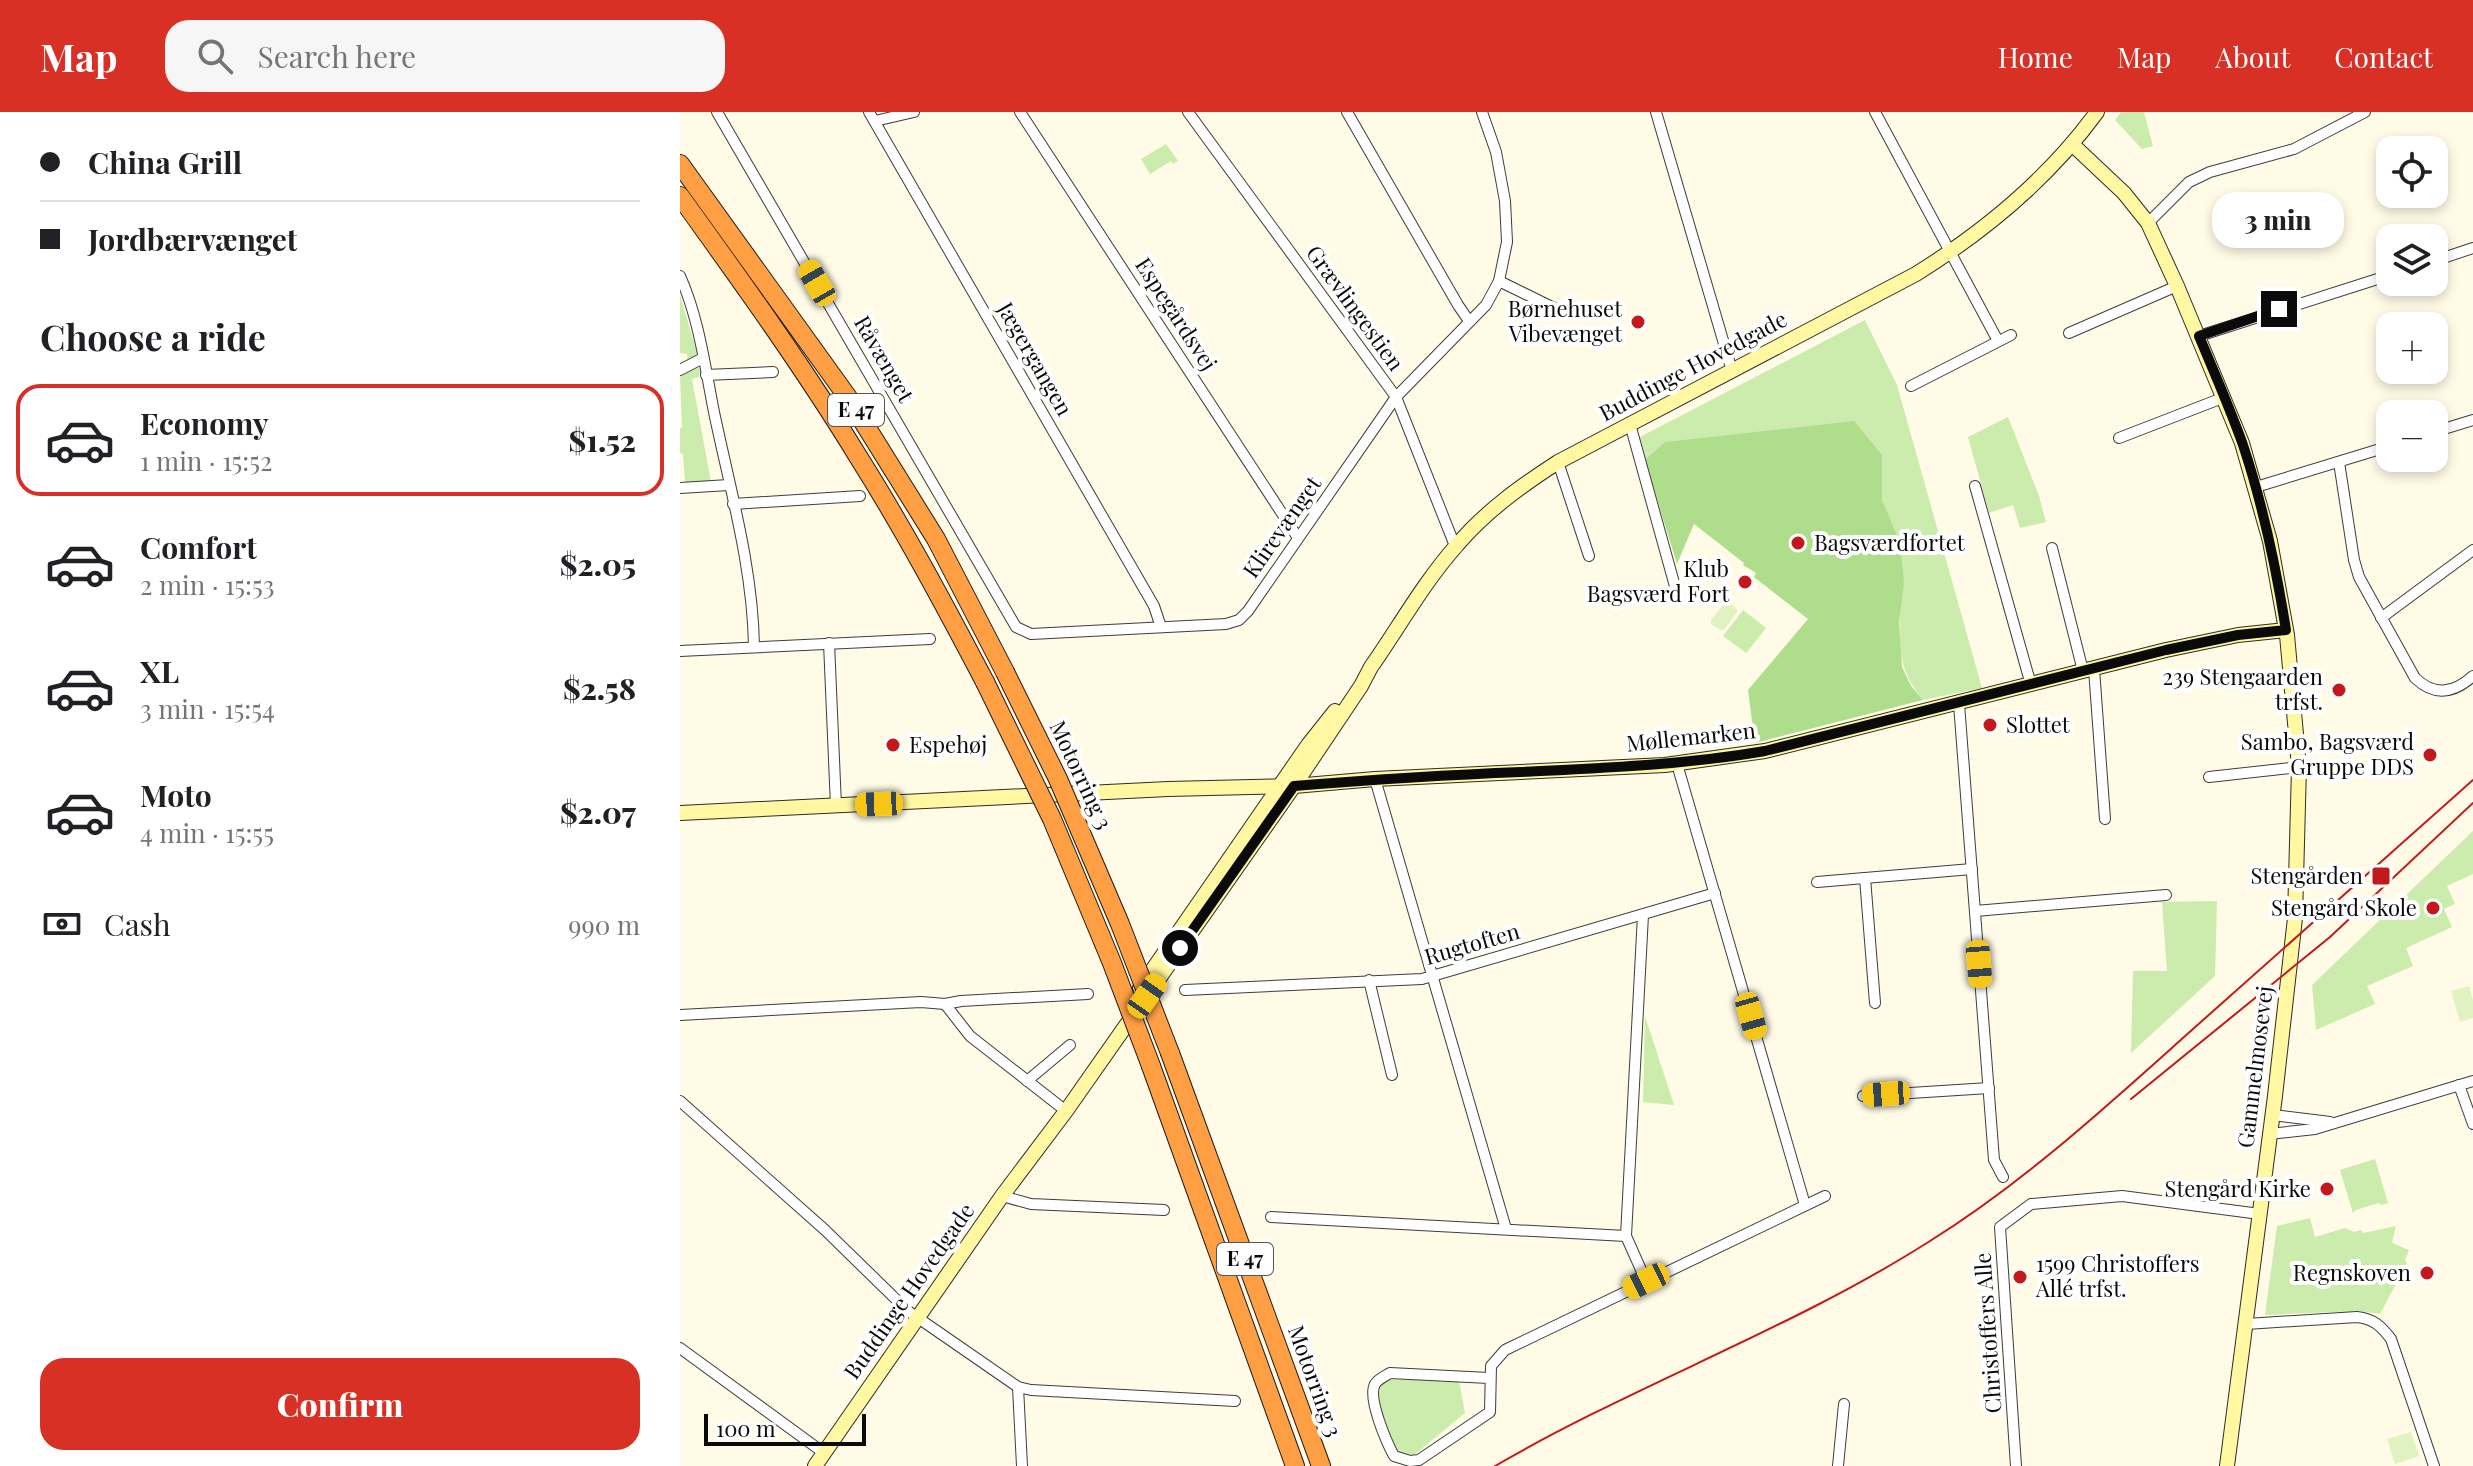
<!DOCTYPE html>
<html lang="en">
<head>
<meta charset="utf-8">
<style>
	body { margin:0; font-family:"Playfair Display",serif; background:#f6f6f6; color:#202124; height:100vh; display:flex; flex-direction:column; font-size:30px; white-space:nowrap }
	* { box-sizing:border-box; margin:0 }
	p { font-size:26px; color:#757577 }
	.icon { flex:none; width:44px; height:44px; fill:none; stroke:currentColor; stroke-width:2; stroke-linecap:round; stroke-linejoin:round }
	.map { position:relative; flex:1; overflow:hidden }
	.drawer { display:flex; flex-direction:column; background:#fff; width:680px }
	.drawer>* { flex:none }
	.guide { display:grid; align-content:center; height:176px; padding:0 40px; background:#fff }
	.tools { position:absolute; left:1696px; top:24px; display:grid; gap:16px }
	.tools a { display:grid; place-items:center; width:72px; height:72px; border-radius:16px; background:#fff; box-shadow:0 4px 12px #0003; font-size:40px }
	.scale { position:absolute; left:24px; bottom:20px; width:162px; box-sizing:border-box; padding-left:8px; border:4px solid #0a0a0a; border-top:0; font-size:22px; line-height:28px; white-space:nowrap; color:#0a0a0a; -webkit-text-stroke:6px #fff; paint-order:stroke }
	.end { position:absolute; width:36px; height:36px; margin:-18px; border:10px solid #0a0a0a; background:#fff; box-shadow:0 0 0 4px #fff }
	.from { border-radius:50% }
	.bubble { position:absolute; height:56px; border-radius:24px; background:#fff; box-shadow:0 4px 12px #0003; font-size:26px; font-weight:800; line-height:56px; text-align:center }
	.car { position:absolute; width:24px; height:48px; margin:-24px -12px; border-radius:10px; box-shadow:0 0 6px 2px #0007; background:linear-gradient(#f5c518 24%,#345 0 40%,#f5c518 0 76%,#345 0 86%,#f5c518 0) }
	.guide b { display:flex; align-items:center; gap:28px; height:76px; font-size:30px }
	.guide b+b { border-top:2px solid #e0e0e0 }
	.guide i { width:20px; height:20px; background:#202124 }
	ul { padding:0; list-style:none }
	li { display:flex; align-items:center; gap:24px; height:112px; margin:0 16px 12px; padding:0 24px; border:4px solid transparent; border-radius:24px }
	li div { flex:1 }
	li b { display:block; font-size:30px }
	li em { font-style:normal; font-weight:800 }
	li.on { border-color:#d93025 }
	li>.icon { width:72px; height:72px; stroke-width:1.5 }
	h2 { padding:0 40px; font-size:36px; line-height:96px }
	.pay { display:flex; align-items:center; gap:20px; height:88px; padding:0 40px; font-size:30px }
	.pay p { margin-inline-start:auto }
	.cta { display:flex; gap:16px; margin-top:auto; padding:16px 40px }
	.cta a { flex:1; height:92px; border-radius:24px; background:#d93025; color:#fff; font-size:32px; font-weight:800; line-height:92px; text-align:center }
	header { display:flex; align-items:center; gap:48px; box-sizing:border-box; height:112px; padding:0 40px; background:#d93025; color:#fff }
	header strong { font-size:38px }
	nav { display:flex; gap:44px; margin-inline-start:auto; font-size:28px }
	.search { width:560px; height:72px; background:#f6f6f6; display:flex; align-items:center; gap:20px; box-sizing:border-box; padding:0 28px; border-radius:24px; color:#757577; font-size:30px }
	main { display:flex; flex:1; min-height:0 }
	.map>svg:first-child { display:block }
	.green { fill:#ccecad }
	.forest { fill:#aede8c }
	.pitch { fill:#dff2c0 }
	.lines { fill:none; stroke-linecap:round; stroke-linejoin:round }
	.street-casing { stroke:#3d3d3d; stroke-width:12 }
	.secondary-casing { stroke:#2c2c2c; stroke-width:16 }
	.highway-casing { stroke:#1b1b1b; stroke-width:20 }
	.street { stroke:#fff; stroke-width:10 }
	.secondary { stroke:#fff7a1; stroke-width:14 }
	.highway { stroke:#ff9f44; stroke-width:18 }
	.tram { stroke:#c3181c; stroke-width:2 }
	.highway-bridge-casing { stroke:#1b1b1b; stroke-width:20; stroke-linecap:butt }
	.highway-bridge { stroke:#ff9f44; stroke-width:18 }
	.route { stroke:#0a0a0a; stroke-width:10 }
	.poi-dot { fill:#c3181c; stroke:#fff; stroke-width:3 }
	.labels { text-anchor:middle; stroke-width:8; stroke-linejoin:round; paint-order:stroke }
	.shield { fill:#fff; stroke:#545454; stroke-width:2 }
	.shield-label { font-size:20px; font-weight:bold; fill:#0a0a0a }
	.street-label { font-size:22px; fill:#0a0a0a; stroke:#fff }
	.poi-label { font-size:22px; fill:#0a0a0a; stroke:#fff; text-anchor:end }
</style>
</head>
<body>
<header>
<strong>Map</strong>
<div class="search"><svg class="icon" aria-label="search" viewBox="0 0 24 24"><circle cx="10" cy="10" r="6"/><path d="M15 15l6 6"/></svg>Search here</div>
<nav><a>Home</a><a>Map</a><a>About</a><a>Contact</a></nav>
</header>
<main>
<section class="drawer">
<div class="guide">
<b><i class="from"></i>China Grill</b>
<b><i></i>Jordbærvænget</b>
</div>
<h2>Choose a ride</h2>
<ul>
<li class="on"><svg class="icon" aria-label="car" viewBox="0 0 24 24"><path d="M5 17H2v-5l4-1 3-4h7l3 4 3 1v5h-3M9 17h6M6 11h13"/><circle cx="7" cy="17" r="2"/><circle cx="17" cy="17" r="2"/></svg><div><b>Economy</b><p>1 min · 15:52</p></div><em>$1.52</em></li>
<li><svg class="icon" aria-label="car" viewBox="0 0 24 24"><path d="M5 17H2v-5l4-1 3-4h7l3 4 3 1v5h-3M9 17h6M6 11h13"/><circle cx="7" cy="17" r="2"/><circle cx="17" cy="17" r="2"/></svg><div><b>Comfort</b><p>2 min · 15:53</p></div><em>$2.05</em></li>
<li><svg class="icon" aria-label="car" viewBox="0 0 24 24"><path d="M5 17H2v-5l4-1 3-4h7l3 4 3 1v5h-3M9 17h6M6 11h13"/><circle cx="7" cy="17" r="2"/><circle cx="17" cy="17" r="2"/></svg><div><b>XL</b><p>3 min · 15:54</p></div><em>$2.58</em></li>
<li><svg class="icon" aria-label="car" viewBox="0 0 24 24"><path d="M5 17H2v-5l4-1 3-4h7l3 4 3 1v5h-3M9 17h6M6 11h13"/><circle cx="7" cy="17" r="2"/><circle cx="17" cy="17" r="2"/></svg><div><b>Moto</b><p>4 min · 15:55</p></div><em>$2.07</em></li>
</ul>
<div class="pay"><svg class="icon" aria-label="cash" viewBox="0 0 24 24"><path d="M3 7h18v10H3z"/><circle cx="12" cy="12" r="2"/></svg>Cash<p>990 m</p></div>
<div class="cta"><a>Confirm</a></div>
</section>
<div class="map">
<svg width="1793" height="1354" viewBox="0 0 1793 1354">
	<rect width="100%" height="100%" fill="#fffbe6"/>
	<g class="green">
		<path d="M1441,0h23l9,34 -11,3 -27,-29z"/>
		<path d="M486,32l12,17 -5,3 -2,-3 -21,13 -9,-15z"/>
		<path d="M0,183l17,58 -3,5 -6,3 -1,-7 -7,-1z"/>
		<path d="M1185,208l32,65 85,303 -59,12c-42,-49 -13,-98 -23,-155 -3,-16 -15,-30 -18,-46 -2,-14 0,-30 0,-44l-237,5 -7,-22z"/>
		<path d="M16,256l4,1 -1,8 -7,2 19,103 -26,1 -2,-29 -3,-1v-25h2l-2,-53z"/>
		<path d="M1328,305l31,79 7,26 -26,6 -7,-23 -24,8 -21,-76z"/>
		<path d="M1063,498l23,18 -20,25 -23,-17z"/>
		<path d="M1793,719v43l-26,12 8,18 -11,5 8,18 -46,21 7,18 -46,20 8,18 -59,26 -4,-45z"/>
		<path d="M1537,789l-2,75 -84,77 2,-82h34l-5,-69z"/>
		<path d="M965,904l29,89 -31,-3z"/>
		<path d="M1695,1047l13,44 -7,2 -2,-2 -23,7 -3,3 -13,-43z"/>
		<path d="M1630,1106l5,19 30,-9 9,4 7,-2 2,3 33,-7 -4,17 17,7 -4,10 2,3 -27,51 -20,-3 -95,4 12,-89z"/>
		<path d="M743,1267l36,2 6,32 -51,42 -17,-3 -17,-40 -3,-24 9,-8z"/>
	</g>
	<path class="forest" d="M1174,309l28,34v45l18,42 4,40 -5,41 3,44 9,19 12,14 -168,43 -7,-53 60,-71 -54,-42 2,-4 -13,-8 1,-2 -50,-39 -17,40 -32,-104 20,-18z"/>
	<g class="pitch">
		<path d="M1045,490h3l9,7v3l-13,18h-4l-9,-6v-4z"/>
		<path d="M1789,874l4,14v18l-13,4 -9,-31z"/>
		<path d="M1731,1320l8,24 -24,8 -8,-25z"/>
	</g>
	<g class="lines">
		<defs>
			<g id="street">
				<path d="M37,0l299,515 15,7 195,-10 13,-4 9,-9 148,-214 90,-92 13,-24 8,-39 -2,-41 -9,-49 -14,-40"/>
				<path d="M189,0l285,494 7,21"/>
				<path d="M340,0l278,426"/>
				<path d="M508,0l208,285 59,149"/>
				<path d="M667,0l111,193 11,16"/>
				<path d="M976,0l76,259"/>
				<path d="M1195,0l123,229"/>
				<path d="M195,9l39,-9"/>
				<path d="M1468,111l41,-41 21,-10 84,-23 71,-37"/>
				<path d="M1754,149l39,-13"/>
				<path d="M0,164c19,42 25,91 34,136 16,77 39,156 40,235"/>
				<path d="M819,169l57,28"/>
				<path d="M1389,221l108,-47"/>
				<path d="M1519,224l191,-61"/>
				<path d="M0,258l23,-12"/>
				<path d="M26,263l67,-3"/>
				<path d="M1231,274l100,-51"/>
				<path d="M950,312l46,166"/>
				<path d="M1754,320l39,-12"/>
				<path d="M1439,326l106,-41"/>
				<path d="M878,350l31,94"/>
				<path d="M1659,350l15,98 5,17 56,101c19,18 38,16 58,-2"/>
				<path d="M1295,374l56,199"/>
				<path d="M1576,375l134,-41"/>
				<path d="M0,376l49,-3"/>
				<path d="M53,392l127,-8"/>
				<path d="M1372,436l31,123"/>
				<path d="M1701,506l92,-68"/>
				<path d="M149,531l7,163"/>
				<path d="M0,539l250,-12"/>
				<path d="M1414,557l11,150"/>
				<path d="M1279,592l35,456 9,17"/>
				<path d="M997,652l128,441"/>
				<path d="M1529,665l90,-10"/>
				<path d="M695,667l131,450"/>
				<path d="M1185,766l10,125"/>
				<path d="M1137,770l155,-13"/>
				<path d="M1295,799l191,-16"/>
				<path d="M963,803l-17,321 20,45"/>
				<path d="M689,868l23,95"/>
				<path d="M505,878l237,-11 293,-86"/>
				<path d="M265,892l25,32 96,75"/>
				<path d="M0,903l241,-13 24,2 16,-3 127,-7"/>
				<path d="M347,969l43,-36"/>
				<path d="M1779,973l14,39"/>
				<path d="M1183,984l126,-8"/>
				<path d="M0,989l145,129 83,81 110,76 13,3 204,11"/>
				<path d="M1593,1003l57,7"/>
				<path d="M1589,1022l46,-5 158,-48"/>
				<path d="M322,1084l29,8 133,6"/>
				<path d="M591,1105l355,19"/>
				<path d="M1566,1212l111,-7c17,2 24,9 34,22l43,127"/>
				<path d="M0,1236l144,105"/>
				<path d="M809,1266l-99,-5c-5,3 -12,6 -15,11 -8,14 12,59 19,72l16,5 9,-1 71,-48 1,-46 14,-16 320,-154"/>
				<path d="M338,1275l4,79"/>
				<path d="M1158,1354l6,-62"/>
				<path d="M1336,1354l-16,-239 31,-23 91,-8 138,18"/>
			</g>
			<g id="secondary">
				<path d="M1393,33l51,48 24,30 29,63 65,157 28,98 17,94 12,132 -4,151 -20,178 -48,370"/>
				<path d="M0,701l488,-24 126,-3 81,-7 290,-14 100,-14 401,-101 72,-15 48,-5"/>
				<path d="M460,876l168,-243 27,-34"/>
				<path d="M135,1354l187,-270 64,-85 228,-325 67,-100 10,-19c28,-40 53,-85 86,-122 29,-34 64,-59 101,-83l358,-188c69,-43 133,-96 181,-162"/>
			</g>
			<g id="highway">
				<path d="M0,52l169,235 87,140 69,133"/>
				<path d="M0,84c62,86 124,172 179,262 46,73 86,148 126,224"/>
				<path d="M490,941l151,413"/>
				<path d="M471,954l144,400"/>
			</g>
		</defs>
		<use href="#street" class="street-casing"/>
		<use href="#secondary" class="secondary-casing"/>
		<use href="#highway" class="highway-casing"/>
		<use href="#street" class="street"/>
		<use href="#secondary" class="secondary"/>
		<use href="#highway" class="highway"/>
		<g class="tram">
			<path d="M1451,987l199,-162 143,-134"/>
			<path d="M815,1354c141,-82 297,-137 435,-225 96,-60 179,-137 263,-212 94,-83 187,-166 280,-249"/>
		</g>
		<defs>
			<g id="highway-bridge">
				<path d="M325,560l53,107 62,145 50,129"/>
				<path d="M305,570l67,137 60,144 39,103"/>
			</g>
		</defs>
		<use href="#highway-bridge" class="highway-bridge-casing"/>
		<use href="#highway-bridge" class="highway-bridge"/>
	</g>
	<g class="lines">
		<path class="route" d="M500,836l114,-162c75,-6 151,-11 227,-14 82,-4 163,-7 244,-21l401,-101 72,-15 48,-5c-10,-63 -23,-125 -43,-185 -13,-37 -29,-73 -44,-109l80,-27"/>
	</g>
	<g class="poi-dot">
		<circle cx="958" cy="210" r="8"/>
		<circle cx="1118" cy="431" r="8"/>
		<circle cx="1065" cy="470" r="8"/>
		<circle cx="1659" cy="578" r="8"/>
		<circle cx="1310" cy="613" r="8"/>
		<circle cx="213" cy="633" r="8"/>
		<circle cx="1750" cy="643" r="8"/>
		<rect x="1691" y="754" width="20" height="20" rx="4"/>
		<circle cx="1753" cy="796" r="8"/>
		<circle cx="1647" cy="1077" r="8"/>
		<circle cx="1747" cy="1161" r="8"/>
		<circle cx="1340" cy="1165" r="8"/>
	</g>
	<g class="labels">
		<g class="shield">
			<rect x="148" y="282" width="56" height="32" rx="6"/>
			<rect x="537" y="1131" width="56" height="32" rx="6"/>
		</g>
		<g class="shield-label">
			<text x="176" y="305">E 47</text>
			<text x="565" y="1154">E 47</text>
		</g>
		<g class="street-label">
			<text transform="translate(675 196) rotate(54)" y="8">Grævlingestien</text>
			<text transform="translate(496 202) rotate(57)" y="8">Espegårdsvej</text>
			<text transform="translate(204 247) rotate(60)" y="8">Råvænget</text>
			<text transform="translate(355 247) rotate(60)" y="8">Jægergangen</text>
			<text transform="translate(1013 254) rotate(-28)" y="8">Buddinge Hovedgade</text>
			<text transform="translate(602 415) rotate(-55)" y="8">Klirevænget</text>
			<text transform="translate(1011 625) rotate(-6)" y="8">Møllemarken</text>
			<text transform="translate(401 663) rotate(65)" y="8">Motorring 3</text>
			<text transform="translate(792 832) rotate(-16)" y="8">Rugtoften</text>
			<text transform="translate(1575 955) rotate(-83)" y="8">Gammelmosevej</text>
			<text transform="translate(229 1179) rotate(-55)" y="8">Buddinge Hovedgade</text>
			<text transform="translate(1308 1221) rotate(-94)" y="8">Christoffers Alle</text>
			<text transform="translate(635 1269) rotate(70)" y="8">Motorring 3</text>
		</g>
		<g class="poi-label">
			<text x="942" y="205">Børnehuset<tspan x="942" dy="25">Vibevænget</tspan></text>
			<text x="1134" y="439" text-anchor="start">Bagsværdfortet</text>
			<text x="1049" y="465">Klub<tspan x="1049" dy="25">Bagsværd Fort</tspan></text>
			<text x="1643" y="573">239 Stengaarden<tspan x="1643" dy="25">trfst.</tspan></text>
			<text x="1326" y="621" text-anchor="start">Slottet</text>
			<text x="1734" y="638">Sambo, Bagsværd<tspan x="1734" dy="25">Gruppe DDS</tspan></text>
			<text x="229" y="641" text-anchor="start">Espehøj</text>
			<text x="1683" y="772">Stengården</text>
			<text x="1737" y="804">Stengård Skole</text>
			<text x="1631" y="1085">Stengård Kirke</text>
			<text x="1356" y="1160" text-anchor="start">1599 Christoffers<tspan x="1356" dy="25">Allé trfst.</tspan></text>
			<text x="1731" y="1169">Regnskoven</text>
		</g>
	</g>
</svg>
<div class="tools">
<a><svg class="icon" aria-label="locate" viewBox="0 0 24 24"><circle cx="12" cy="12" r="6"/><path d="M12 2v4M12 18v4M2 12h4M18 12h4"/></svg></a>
<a><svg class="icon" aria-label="layers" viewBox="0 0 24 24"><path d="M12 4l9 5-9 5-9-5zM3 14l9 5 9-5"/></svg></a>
<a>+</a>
<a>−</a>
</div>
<div class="scale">100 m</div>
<i class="end from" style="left:500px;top:836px"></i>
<i class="end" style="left:1599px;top:197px"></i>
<div class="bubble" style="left:1532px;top:80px;width:132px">3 min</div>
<i class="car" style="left:137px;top:171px;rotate:330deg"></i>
<i class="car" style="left:199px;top:692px;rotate:268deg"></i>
<i class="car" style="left:1299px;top:852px;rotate:175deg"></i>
<i class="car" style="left:467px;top:884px;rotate:35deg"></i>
<i class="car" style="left:1071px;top:904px;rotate:164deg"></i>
<i class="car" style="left:1206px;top:982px;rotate:266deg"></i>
<i class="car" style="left:966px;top:1169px;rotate:244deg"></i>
</div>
</main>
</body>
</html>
